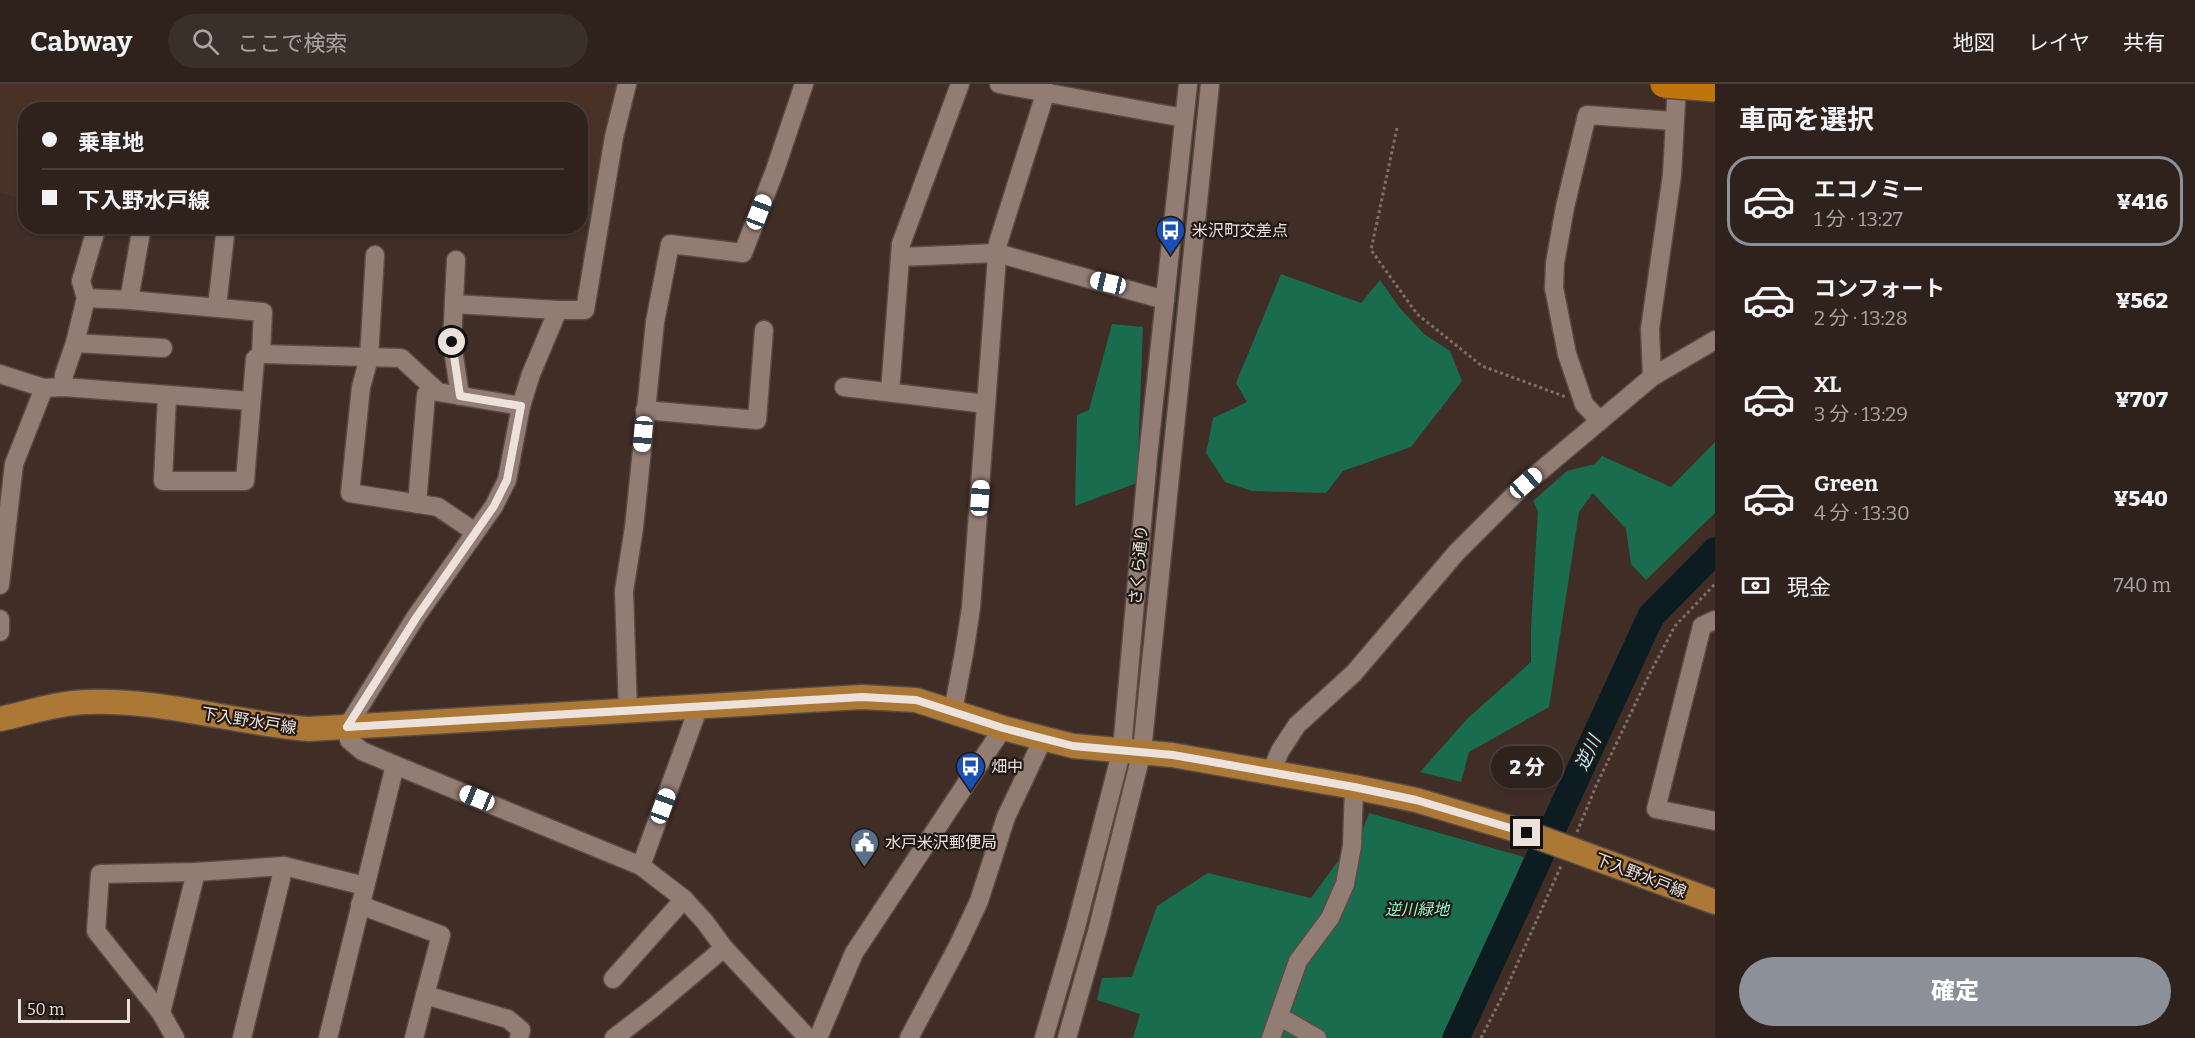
<!DOCTYPE html>
<html lang="ja">
<head>
<meta charset="utf-8">
<style>
	body { margin:0; font-family:Bitter,"Noto Sans JP",serif; background:#3b2f29; color:#f1f3f6; height:100vh; display:flex; flex-direction:column; font-size:22px; white-space:nowrap }
	* { box-sizing:border-box; margin:0 }
	p { font-size:20px; color:#a7a4a3 }
	.icon { flex:none; width:33px; height:33px; fill:none; stroke:currentColor; stroke-width:2; stroke-linecap:round; stroke-linejoin:round }
	.map { position:relative; flex:1; overflow:hidden }
	.side { display:flex; flex-direction:column; background:#2f221c; width:480px }
	.side>* { flex:none }
	.hud { position:absolute; left:18px; top:18px; width:570px; height:132px; border-radius:24px; box-shadow:0 2px 4px #0004,0 0 0 2px #4a3f3b; display:grid; align-content:center; height:132px; padding:0 24px; background:#2f221c }
	.scale { position:absolute; left:18px; bottom:15px; width:112px; box-sizing:border-box; padding-left:6px; border:3px solid #ede1dc; border-top:0; font-size:16px; line-height:21px; white-space:nowrap; color:#ede1dc; -webkit-text-stroke:4px #201814; paint-order:stroke }
	.end { position:absolute; width:27px; height:27px; margin:-14px; border:8px solid #ede1dc; background:#111; box-shadow:0 0 0 3px #111 }
	.from { border-radius:50% }
	.bubble { position:absolute; height:42px; border-radius:21px; background:#2f221c; box-shadow:0 2px 4px #0004,0 0 0 2px #4a3f3b; font-size:20px; font-weight:800; line-height:42px; text-align:center }
	.car { position:absolute; width:18px; height:36px; margin:-18px -9px; border-radius:8px; box-shadow:0 0 4px 2px #0007; background:linear-gradient(#fff 24%,#345 0 40%,#fff 0 76%,#345 0 86%,#fff 0) }
	.hud b { display:flex; align-items:center; gap:21px; height:57px; font-size:22px }
	.hud b+b { border-top:2px solid #4a3f3b }
	.hud i { width:15px; height:15px; background:#f1f3f6 }
	ul { padding:0; list-style:none }
	li { display:flex; align-items:center; gap:18px; height:90px; margin:0 12px 9px; padding:0 12px; border:3px solid transparent; border-radius:24px }
	li div { flex:1 }
	li b { display:block; font-size:22px }
	li em { font-style:normal; font-weight:800 }
	li.on { border-color:#8c9099 }
	li>.icon { width:54px; height:54px; stroke-width:1.5 }
	h2 { padding:0 24px; font-size:27px; line-height:72px }
	.pay { display:flex; align-items:center; gap:15px; height:66px; padding:0 24px; font-size:22px }
	.pay p { margin-inline-start:auto }
	.cta { display:flex; gap:12px; margin-top:auto; padding:12px 24px }
	.cta a { flex:1; height:69px; border-radius:36px; background:#8c9099; color:#fff; font-size:24px; font-weight:800; line-height:69px; text-align:center }
	header { display:flex; align-items:center; gap:36px; box-sizing:border-box; height:84px; padding:0 30px; background:#2f221c; border-bottom:2px solid #4a3f3b }
	header strong { font-size:28px }
	nav { display:flex; gap:33px; margin-inline-start:auto; font-size:21px }
	.search { width:420px; height:54px; background:#3b2f29; display:flex; align-items:center; gap:15px; box-sizing:border-box; padding:0 21px; border-radius:33px; color:#a7a4a3; font-size:22px }
	main { display:flex; flex:1; min-height:0 }
	.map>svg:first-child { display:block }
	.built { fill:#4a3127 }
	.green { fill:#1a6c4e }
	.lines { fill:none; stroke-linecap:round; stroke-linejoin:round }
	.river { stroke:#0c1c20; stroke-width:27 }
	.minor-casing { stroke:#594a44; stroke-width:21 }
	.major-casing { stroke:#594a44; stroke-width:27 }
	.path { stroke:#7f6f69; stroke-width:3; stroke-dasharray:3 3; stroke-linecap:butt }
	.minor { stroke:#927d74; stroke-width:18 }
	.major { stroke:#ac7836; stroke-width:24 }
	.highway-bridge-casing { stroke:#594a44; stroke-width:30; stroke-linecap:butt }
	.highway-bridge { stroke:#be750c; stroke-width:27 }
	.route { stroke:#ede1dc; stroke-width:8 }
	.labels { text-anchor:middle; stroke-width:4.5; stroke-linejoin:round; paint-order:stroke }
	.poi-label { font-size:16px; fill:#ede1dc; stroke:#201814; text-anchor:start }
	.street-label { font-size:16px; fill:#ede1dc; stroke:#201814 }
	.park-label { font-size:16px; font-style:italic; fill:#94fbcd; stroke:#201814 }
	.water-label { font-size:18px; font-style:italic; fill:#b5ebfa; stroke:#201814 }
</style>
</head>
<body>
<header>
<strong>Cabway</strong>
<div class="search"><svg class="icon" aria-label="search" viewBox="0 0 24 24"><circle cx="10" cy="10" r="6"/><path d="M15 15l6 6"/></svg>ここで検索</div>
<nav><a>地図</a><a>レイヤ</a><a>共有</a></nav>
</header>
<main>
<div class="map">
<svg width="1715" height="954" viewBox="0 0 1715 954">
	<rect width="100%" height="100%" fill="#3f2d26"/>
	<g class="built">
		<path d="M0,0h621l-31,138 -9,-3 -1,-109h-554l-1,90 -25,-7z"/>
		<path d="M347,143l77,-1v1l-1,4z"/>
	</g>
	<g class="green">
		<path d="M1281,190l80,29 19,-23 19,27 25,27 26,17 12,30 -51,66 -68,24 -17,22 -74,-2 -27,-9 -19,-29 7,-35 34,-16 -11,-19z"/>
		<path d="M1112,240l31,3 -6,156 -62,23 2,-91 12,-5z"/>
		<path d="M1715,358v71l-69,67 -15,-16 -5,-35 -33,-36 -14,19 -30,195 -80,45 -8,30 -41,-10 48,-54 63,-56v-34l7,-117 -5,-10 34,-30 28,-7 7,-8 69,31z"/>
		<path d="M1369,729l155,44 -75,181h-316l7,-24 -43,-14 5,-22 30,-1 25,-71 51,-33 103,25 27,-37 13,1z"/>
	</g>
	<g class="lines">
		<path class="river" d="M1456,954l195,-422 64,-65"/>
		<defs>
			<g id="minor">
				<path d="M627,0l-13,53 -29,173h-27l-27,64 -10,32 -14,74 -13,26 -79,112 -68,109 2,13 13,11 33,14 246,101 43,33 21,23 19,26 84,90"/>
				<path d="M999,0l185,34"/>
				<path d="M375,171l-6,103 -8,29 -11,106 88,14 37,25"/>
				<path d="M900,173l97,-4 168,47"/>
				<path d="M456,176l-4,82 8,54"/>
				<path d="M86,214l43,2 134,12 -2,42 -6,5 -10,122h-82l4,-85"/>
				<path d="M129,216l13,-74"/>
				<path d="M454,220l104,6"/>
				<path d="M217,223l9,-81"/>
				<path d="M75,259l88,5"/>
				<path d="M261,270l140,4 37,34 83,14"/>
				<path d="M0,290l44,14 -30,76 -14,121"/>
				<path d="M1652,293l-2,-48 22,-154 5,-91"/>
				<path d="M63,303l1,-12 11,-32 11,-45 -5,-17 16,-55"/>
				<path d="M844,303l142,17"/>
				<path d="M44,304l19,-1 187,14"/>
				<path d="M890,308l11,-148 59,-160"/>
				<path d="M645,326l112,10 7,-90"/>
				<path d="M1600,337l-16,-17 -17,-50 -13,-66 1,-25 10,-56 22,-92 86,6"/>
				<path d="M417,420l9,-109 6,-8"/>
				<path d="M0,535v13"/>
				<path d="M1715,536l-13,6 -46,183 59,12"/>
				<path d="M953,627l11,-58 7,-45 27,-365 48,-152"/>
				<path d="M628,628l-4,-121 10,-63 21,-206 15,-78 73,9 32,-83 29,-86"/>
				<path d="M1271,688l9,-21 17,-26 57,-52 102,-120 70,-70 126,-106 63,-37"/>
				<path d="M641,782l58,-160"/>
				<path d="M360,821l81,30 -16,60 83,24 13,11 -2,8"/>
				<path d="M613,895l71,-80"/>
				<path d="M161,929l35,-141"/>
				<path d="M1280,933l37,21"/>
				<path d="M175,954l-14,-25 -65,-82 4,-57 96,-2 88,-6 81,20"/>
				<path d="M242,954l42,-172"/>
				<path d="M328,954l67,-273"/>
				<path d="M414,954l11,-43"/>
				<path d="M614,954l39,-30 71,-60"/>
				<path d="M818,954l36,-85 149,-225"/>
				<path d="M909,954l49,-92 21,-45 27,-84 37,-78"/>
				<path d="M1044,954l31,-107 47,-182 26,-292 40,-373"/>
				<path d="M1067,954l31,-110 44,-177 68,-667"/>
				<path d="M1271,954l27,-77 32,-43 15,-34 7,-38 2,-59"/>
			</g>
			<path id="major" d="M0,635c28,-6 57,-16 86,-17 76,-3 148,21 223,27l553,-32 54,3 87,28 70,18 99,9 182,32 62,13 111,33 188,69"/>
		</defs>
		<use href="#minor" class="minor-casing"/>
		<use href="#major" class="major-casing"/>
		<g class="path">
			<path d="M1397,44l-26,122 46,64 65,52 84,31"/>
			<path d="M1577,748l19,-46 54,-113 25,-47 40,-42"/>
			<path d="M1481,954l25,-49 55,-123"/>
		</g>
		<use href="#minor" class="minor"/>
		<use href="#major" class="major"/>
		<defs>
			<path id="highway-bridge" d="M1664,0l51,4"/>
		</defs>
		<use href="#highway-bridge" class="highway-bridge-casing"/>
		<use href="#highway-bridge" class="highway-bridge"/>
	</g>
	<g class="lines">
		<path class="route" d="M452,258l8,54 61,10 -14,74 -13,26 -78,112 -69,109 515,-30 54,3 87,28 70,18 100,9 181,32 62,13 111,33"/>
	</g>
	<defs>
		<symbol id="bus-pin" viewBox="-11 -11 22 30"><path d="M0 17L-7.5 6A9.5 9.5 0 1 1 7.5 6Z" fill="#1a4fb4" stroke="#201814"/><path d="M-5-6H5V4H4V6H2V4H-2V6H-4V4H-5ZM-3.5-4V0h7V-4ZM-3.5 1.2v1.5H-2V1.2ZM2 1.2v1.5H3.5V1.2Z" fill="#fff"/></symbol>
		<symbol id="civic-pin" viewBox="-11 -11 22 30"><path d="M0 17L-7.5 6A9.5 9.5 0 1 1 7.5 6Z" fill="#5c6f8a" stroke="#201814"/><path d="M-.6-6.5H3V-4.5H.6V-3L4-1V1h2V6H-6V1h2V-1L-.6-3ZM-1.2 2.5V6h2.4V2.5Z" fill="#fff"/></symbol>
	</defs>
	<g fill-rule="evenodd">
		<use href="#bus-pin" x="1154" y="130" width="33" height="45"/>
		<use href="#bus-pin" x="954" y="666" width="33" height="45"/>
		<use href="#civic-pin" x="848" y="742" width="33" height="45"/>
	</g>
	<g class="labels">
		<g class="poi-label">
			<text x="1192" y="152">米沢町交差点</text>
			<text x="991" y="688">畑中</text>
			<text x="885" y="764">水戸米沢郵便局</text>
		</g>
		<g class="street-label">
			<text transform="translate(1138 481) rotate(-85)" y="6">さくら通り</text>
			<text transform="translate(249 636) rotate(9)" y="6">下入野水戸線</text>
			<text transform="translate(1641 791) rotate(21)" y="6">下入野水戸線</text>
		</g>
		<g class="park-label">
			<text x="1417" y="831">逆川緑地</text>
		</g>
		<g class="water-label">
			<text transform="translate(1588 669) rotate(-65)" y="6">逆川</text>
		</g>
	</g>
</svg>
<div class="scale">50 m</div>
<i class="end from" style="left:452px;top:258px"></i>
<i class="end" style="left:1527px;top:749px"></i>
<div class="bubble" style="left:1491px;top:662px;width:72px">2 分</div>
<i class="car" style="left:759px;top:128px;rotate:21deg"></i>
<i class="car" style="left:1108px;top:199px;rotate:283deg"></i>
<i class="car" style="left:643px;top:350px;rotate:185deg"></i>
<i class="car" style="left:1526px;top:399px;rotate:49deg"></i>
<i class="car" style="left:980px;top:414px;rotate:4deg"></i>
<i class="car" style="left:477px;top:714px;rotate:292deg"></i>
<i class="car" style="left:663px;top:722px;rotate:20deg"></i>
<div class="hud">
<b><i class="from"></i>乗車地</b>
<b><i></i>下入野水戸線</b>
</div>
</div>
<section class="side">
<h2>車両を選択</h2>
<ul>
<li class="on"><svg class="icon" aria-label="car" viewBox="0 0 24 24"><path d="M5 17H2v-5l4-1 3-4h7l3 4 3 1v5h-3M9 17h6M6 11h13"/><circle cx="7" cy="17" r="2"/><circle cx="17" cy="17" r="2"/></svg><div><b>エコノミー</b><p>1 分 · 13:27</p></div><em>¥416</em></li>
<li><svg class="icon" aria-label="car" viewBox="0 0 24 24"><path d="M5 17H2v-5l4-1 3-4h7l3 4 3 1v5h-3M9 17h6M6 11h13"/><circle cx="7" cy="17" r="2"/><circle cx="17" cy="17" r="2"/></svg><div><b>コンフォート</b><p>2 分 · 13:28</p></div><em>¥562</em></li>
<li><svg class="icon" aria-label="car" viewBox="0 0 24 24"><path d="M5 17H2v-5l4-1 3-4h7l3 4 3 1v5h-3M9 17h6M6 11h13"/><circle cx="7" cy="17" r="2"/><circle cx="17" cy="17" r="2"/></svg><div><b>XL</b><p>3 分 · 13:29</p></div><em>¥707</em></li>
<li><svg class="icon" aria-label="car" viewBox="0 0 24 24"><path d="M5 17H2v-5l4-1 3-4h7l3 4 3 1v5h-3M9 17h6M6 11h13"/><circle cx="7" cy="17" r="2"/><circle cx="17" cy="17" r="2"/></svg><div><b>Green</b><p>4 分 · 13:30</p></div><em>¥540</em></li>
</ul>
<div class="pay"><svg class="icon" aria-label="cash" viewBox="0 0 24 24"><path d="M3 7h18v10H3z"/><circle cx="12" cy="12" r="2"/></svg>現金<p>740 m</p></div>
<div class="cta"><a>確定</a></div>
</section>
</main>
</body>
</html>
